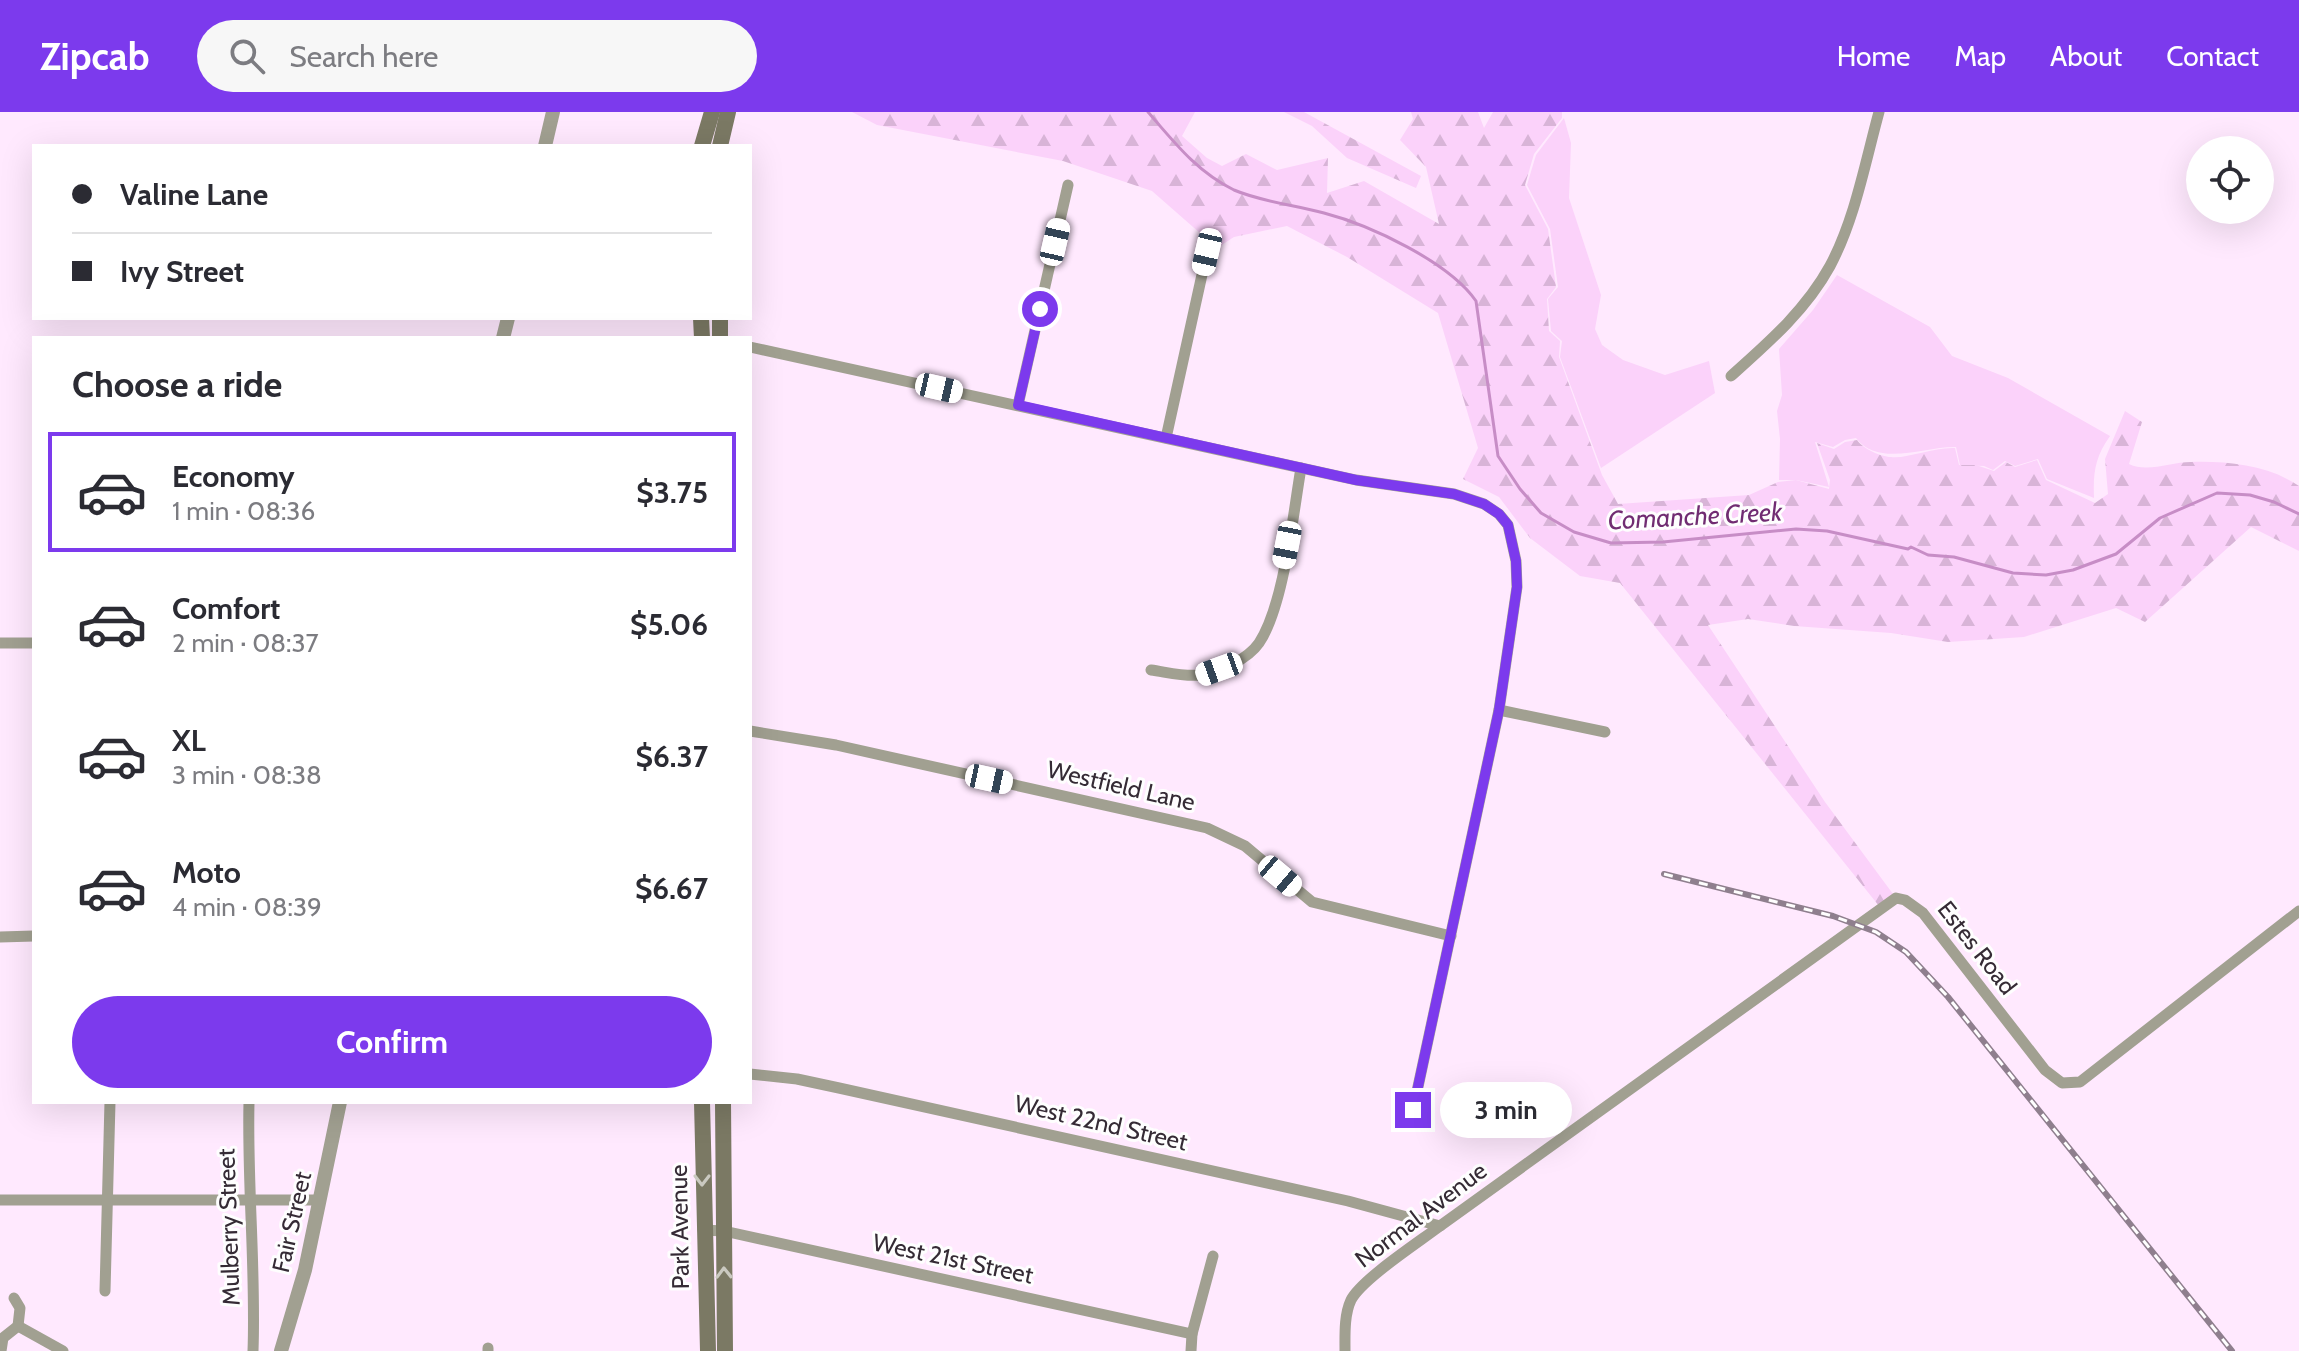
<!DOCTYPE html>
<html lang="en">
<head>
<meta charset="utf-8">
<style>
	body { margin:0; font-family:Cabin,sans-serif; background:#f7f7f7; color:#2b2b33; height:100vh; display:flex; flex-direction:column; font-size:30px; white-space:nowrap }
	* { box-sizing:border-box; margin:0 }
	p { font-size:26px; color:#7c7c81 }
	.icon { flex:none; width:44px; height:44px; fill:none; stroke:currentColor; stroke-width:2; stroke-linecap:round; stroke-linejoin:round }
	.map { position:relative; flex:1; overflow:hidden }
	.details { position:absolute; left:32px; top:224px; width:720px; height:768px; display:flex; flex-direction:column; background:#fff; border-radius:0px; box-shadow:0 8px 32px #0002 }
	.details>* { flex:none }
	.hud { position:absolute; left:32px; top:32px; width:720px; height:176px; border-radius:0px; box-shadow:0 8px 32px #0002; display:grid; align-content:center; height:176px; padding:0 40px; background:#fff }
	.fabs { position:absolute; left:2186px; top:24px; display:grid; gap:16px }
	.fabs a { display:grid; place-items:center; width:88px; height:88px; border-radius:50%; background:#fff; box-shadow:0 8px 32px #0002; font-size:40px }
	.end { position:absolute; width:36px; height:36px; margin:-18px; border:10px solid #7c3aed; background:#fff; box-shadow:0 0 0 4px #fff }
	.from { border-radius:50% }
	.bubble { position:absolute; height:56px; border-radius:28px; background:#fff; box-shadow:0 8px 32px #0002; font-size:26px; font-weight:800; line-height:56px; text-align:center }
	.car { position:absolute; width:24px; height:48px; margin:-24px -12px; border-radius:10px; box-shadow:0 0 6px 2px #0007; background:linear-gradient(#fff 24%,#345 0 40%,#fff 0 76%,#345 0 86%,#fff 0) }
	.hud b { display:flex; align-items:center; gap:28px; height:76px; font-size:30px }
	.hud b+b { border-top:2px solid #e1e1e2 }
	.hud i { width:20px; height:20px; background:#2b2b33 }
	ul { padding:0; list-style:none }
	li { display:flex; align-items:center; gap:24px; height:120px; margin:0 16px 12px; padding:0 24px; border:4px solid transparent; border-radius:0px }
	li div { flex:1 }
	li b { display:block; font-size:30px }
	li em { font-style:normal; font-weight:800 }
	li.selected { border-color:#7c3aed }
	li>.icon { width:72px; height:72px; stroke-width:1.5 }
	h2 { padding:0 40px; font-size:36px; line-height:96px }
	.button { display:flex; gap:16px; margin-top:auto; padding:16px 40px }
	.button a { flex:1; height:92px; border-radius:48px; background:#7c3aed; color:#fff; font-size:32px; font-weight:800; line-height:92px; text-align:center }
	header { display:flex; align-items:center; gap:48px; box-sizing:border-box; height:112px; padding:0 40px; background:#7c3aed; color:#fff }
	header strong { font-size:38px }
	nav { display:flex; gap:44px; margin-inline-start:auto; font-size:28px }
	.search { width:560px; height:72px; background:#f7f7f7; display:flex; align-items:center; gap:20px; box-sizing:border-box; padding:0 28px; border-radius:44px; color:#7c7c81; font-size:30px }
	.map>svg:first-child { display:block }
	.grass { fill:#fbd2fa }
	.forest { fill:url(#forest-firs) }
	.lines { fill:none; stroke-linecap:round; stroke-linejoin:round }
	.stream { stroke:#c78dc6; stroke-width:3 }
	.minor { stroke:#a1a091; stroke-width:11 }
	.tertiary { stroke:#a1a091; stroke-width:14 }
	.secondary { stroke:#7b7964; stroke-width:16 }
	.rail-casing { stroke:#8f7f8e; stroke-width:6 }
	.rail { stroke:#fefefe; stroke-width:3; stroke-dasharray:9; stroke-linecap:butt }
	.oneway { stroke:#cac9c0 }
	.route { stroke:#7c3aed; stroke-width:10 }
	.labels { text-anchor:middle; stroke-width:6; stroke-linejoin:round; paint-order:stroke }
	.street-label { font-size:24px; fill:#352b35; stroke:#fefefe }
	.water-label { font-size:26px; font-style:italic; fill:#712c72; stroke:#fefefe }
</style>
</head>
<body>
<header>
<strong>Zipcab</strong>
<div class="search"><svg class="icon" aria-label="search" viewBox="0 0 24 24"><circle cx="10" cy="10" r="6"/><path d="M15 15l6 6"/></svg>Search here</div>
<nav><a>Home</a><a>Map</a><a>About</a><a>Contact</a></nav>
</header>
<div class="map">
<svg width="2299" height="1239" viewBox="0 0 2299 1239">
	<defs>
		<pattern id="forest-firs" width="22" height="20" patternUnits="userSpaceOnUse" patternTransform="scale(2)"><rect width="22" height="20" fill="#fbd2fa"/><path d="M5 1l3.5 6h-7zM16 11l3.5 6h-7z" fill="#d8b4d7"/></pattern>
	</defs>
	<rect width="100%" height="100%" fill="#ffe9fe"/>
	<g class="grass">
		<path d="M1564,6l7,25 -2,55 32,97 -6,34 7,16 21,15 42,15 44,-14 6,32 -114,75 -41,-111 2,-16 -11,-10 -3,-32 10,-12 -8,-58 -23,-44 9,-30z"/>
		<path d="M1837,163l93,52 22,29 56,22 102,58c-15,21 -17,37 -16,62l-47,-19 -9,-20 -23,7 -10,-5 -12,9 -9,-4 -24,-1 -4,-18c-31,-1 -77,21 -100,-9l-11,2 -12,7 -18,-5 14,45 -33,-7h-17l1,-41 -3,-28 5,-16 -3,-46 34,-39z"/>
	</g>
	<g class="forest">
		<path d="M852,0h343l-13,24 25,22 15,8 24,-12 31,16 51,-12 -1,35 37,-12 75,43 -13,-57 -26,-27 13,-21 -2,-7h67l6,16 9,-16h69v6l-28,36 -9,31 23,44 8,58 -9,12 2,32 11,10 -1,16 43,118 16,29 131,-9 29,-13 18,-2 33,9 1,-9 -13,-37 17,6 11,-7 12,-2c5,8 24,17 34,17 16,2 42,-10 64,-9l4,17h17l18,6 12,-9 9,5 22,-7 9,20 49,23 13,-9 -3,-35 20,-48 17,11 -13,42c18,9 42,-2 62,-2 37,-1 77,3 108,24v65l-48,-24 -106,95 -29,-14 -92,29 -76,5 -57,-9 -97,-7 -46,-7 -40,6 117,177 68,92 -14,12 -259,-323 -40,-7 -50,-38 -31,-41 -36,-18 15,-31 -40,-135 -91,-56 -60,-31 -53,11 -17,11 -65,-57 -89,-30 -186,-36z"/>
		<path d="M1284,0h20l117,64 -5,12 -69,-30 -35,-32z"/>
	</g>
	<g class="lines">
		<path class="stream" d="M1148,0c26,30 49,60 86,78 28,12 61,15 90,23 46,12 125,49 152,88l22,155 22,33 21,24 33,19 37,11 52,-1 133,-13 31,2 81,18 3,-2 17,8 26,2 59,16 33,2 27,-5 43,-16 44,-36 57,-25 33,2 24,7 25,12"/>
		<g class="minor">
			<path d="M750,235l606,133 98,14 30,10 15,10 9,11 8,36 1,26 -18,123 -86,400"/>
			<path d="M1731,264c37,-33 75,-66 99,-110 25,-47 35,-103 49,-154"/>
			<path d="M1018,293l50,-220"/>
			<path d="M1166,326l41,-186"/>
			<path d="M0,531h34"/>
			<path d="M1151,558c15,2 34,7 49,5 19,-2 48,-16 59,-32 25,-37 34,-129 42,-175"/>
			<path d="M1499,598l106,22"/>
			<path d="M750,619l86,14 371,83 38,18 67,56 139,34"/>
			<path d="M0,825l34,-1"/>
			<path d="M750,962l47,5 42,9 509,113 92,25"/>
			<path d="M249,990c-2,83 7,166 4,249"/>
			<path d="M0,1088h320"/>
			<path d="M703,1118l21,1 468,103"/>
			<path d="M105,1179l5,-189"/>
			<path d="M14,1186l6,10 -2,18"/>
			<path d="M18,1214l45,25"/>
			<path d="M488,1236v3"/>
			<path d="M1,1239l2,-13 15,-12"/>
			<path d="M1191,1239l1,-17 21,-78"/>
			<path d="M1345,1239c0,-16 -1,-36 6,-51 11,-21 68,-58 89,-74l456,-328 9,2 18,13 122,157 17,13 18,-1 219,-171"/>
		</g>
		<g class="tertiary">
			<path d="M545,34l8,-34"/>
			<path d="M503,226l5,-20"/>
			<path d="M281,1239l24,-81 35,-168"/>
		</g>
		<g class="secondary">
			<path d="M702,34l10,-34"/>
			<path d="M720,34l8,-34"/>
			<path d="M701,206l1,20"/>
			<path d="M720,206v20"/>
			<path d="M702,990l6,249"/>
			<path d="M723,990l2,249"/>
		</g>
		<defs>
			<path id="rail" d="M1664,762l169,42 43,16 30,20 42,45 284,354"/>
		</defs>
		<use href="#rail" class="rail-casing"/>
		<use href="#rail" class="rail"/>
	</g>
	<defs><path id="oneway-chevron" d="M-2-3.5L2.5 0L-2 3.5" fill="none" stroke-width="1.6" stroke-linecap="round" stroke-linejoin="round" transform="scale(2)"/></defs>
	<g class="oneway">
		<use href="#oneway-chevron" transform="translate(702 1068) rotate(90)"/>
		<use href="#oneway-chevron" transform="translate(724 1161) rotate(-91)"/>
	</g>
	<g class="lines">
		<path class="route" d="M1040,197l-22,96 338,75 98,14 30,10 15,10 9,11 8,36 1,26 -18,123 -86,400"/>
	</g>
	<g class="labels">
		<g class="street-label">
			<text transform="translate(1121 674) rotate(13)" y="8">Westfield Lane</text>
			<text transform="translate(1977 836) rotate(52)" y="8">Estes Road</text>
			<text transform="translate(1101 1011) rotate(13)" y="8">West 22nd Street</text>
			<text transform="translate(1421 1103) rotate(-37)" y="8">Normal Avenue</text>
			<text transform="translate(292 1110) rotate(-77)" y="8">Fair Street</text>
			<text transform="translate(229 1115) rotate(-92)" y="8">Mulberry Street</text>
			<text transform="translate(680 1115) rotate(-91)" y="8">Park Avenue</text>
			<text transform="translate(953 1147) rotate(12)" y="8">West 21st Street</text>
		</g>
		<g class="water-label">
			<text transform="translate(1695 404) rotate(-3)" y="9">Comanche Creek</text>
		</g>
	</g>
</svg>
<div class="fabs">
<a><svg class="icon" aria-label="locate" viewBox="0 0 24 24"><circle cx="12" cy="12" r="6"/><path d="M12 2v4M12 18v4M2 12h4M18 12h4"/></svg></a>
</div>
<i class="end from" style="left:1040px;top:197px"></i>
<i class="end" style="left:1413px;top:998px"></i>
<div class="bubble" style="left:1440px;top:970px;width:132px">3 min</div>
<i class="car" style="left:1055px;top:130px;rotate:13deg"></i>
<i class="car" style="left:1207px;top:140px;rotate:193deg"></i>
<i class="car" style="left:939px;top:276px;rotate:103deg"></i>
<i class="car" style="left:1287px;top:433px;rotate:191deg"></i>
<i class="car" style="left:1219px;top:557px;rotate:250deg"></i>
<i class="car" style="left:989px;top:667px;rotate:102deg"></i>
<i class="car" style="left:1280px;top:764px;rotate:130deg"></i>
<div class="hud">
<b><i class="from"></i>Valine Lane</b>
<b><i></i>Ivy Street</b>
</div>
<section class="details">
<h2>Choose a ride</h2>
<ul>
<li class="selected"><svg class="icon" aria-label="car" viewBox="0 0 24 24"><path d="M5 17H2v-5l4-1 3-4h7l3 4 3 1v5h-3M9 17h6M6 11h13"/><circle cx="7" cy="17" r="2"/><circle cx="17" cy="17" r="2"/></svg><div><b>Economy</b><p>1 min · 08:36</p></div><em>$3.75</em></li>
<li><svg class="icon" aria-label="car" viewBox="0 0 24 24"><path d="M5 17H2v-5l4-1 3-4h7l3 4 3 1v5h-3M9 17h6M6 11h13"/><circle cx="7" cy="17" r="2"/><circle cx="17" cy="17" r="2"/></svg><div><b>Comfort</b><p>2 min · 08:37</p></div><em>$5.06</em></li>
<li><svg class="icon" aria-label="car" viewBox="0 0 24 24"><path d="M5 17H2v-5l4-1 3-4h7l3 4 3 1v5h-3M9 17h6M6 11h13"/><circle cx="7" cy="17" r="2"/><circle cx="17" cy="17" r="2"/></svg><div><b>XL</b><p>3 min · 08:38</p></div><em>$6.37</em></li>
<li><svg class="icon" aria-label="car" viewBox="0 0 24 24"><path d="M5 17H2v-5l4-1 3-4h7l3 4 3 1v5h-3M9 17h6M6 11h13"/><circle cx="7" cy="17" r="2"/><circle cx="17" cy="17" r="2"/></svg><div><b>Moto</b><p>4 min · 08:39</p></div><em>$6.67</em></li>
</ul>
<div class="button"><a>Confirm</a></div>
</section>
</div>
</body>
</html>
